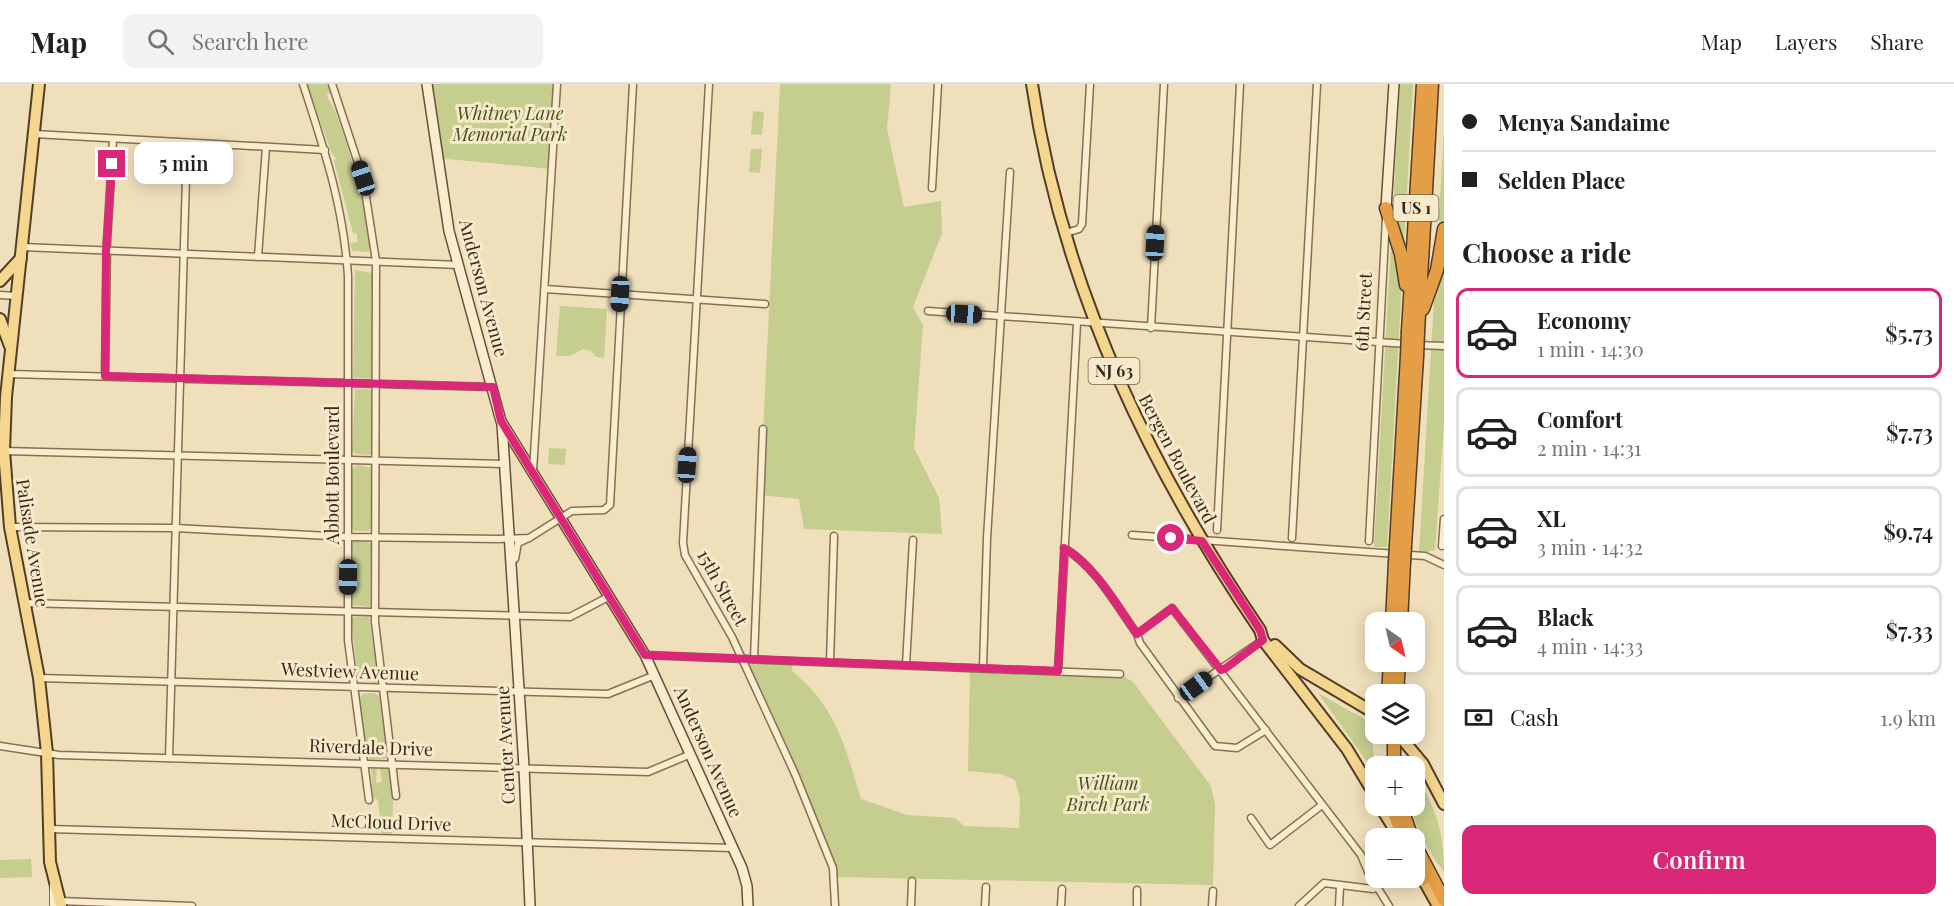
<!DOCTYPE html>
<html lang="en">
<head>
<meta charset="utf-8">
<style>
	body { margin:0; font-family:"Playfair Display",serif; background:#f2f2f2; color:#202124; height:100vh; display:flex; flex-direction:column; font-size:22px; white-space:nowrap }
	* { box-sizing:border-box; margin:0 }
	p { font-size:20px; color:#757577 }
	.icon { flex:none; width:33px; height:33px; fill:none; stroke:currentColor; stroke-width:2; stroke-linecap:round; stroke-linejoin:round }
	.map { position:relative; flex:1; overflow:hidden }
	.panel { display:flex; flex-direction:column; background:#fff; width:510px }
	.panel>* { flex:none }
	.guide { display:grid; align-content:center; height:132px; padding:0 18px; background:#fff }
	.needle { width:39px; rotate:146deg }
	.controls { position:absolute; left:1365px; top:528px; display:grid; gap:12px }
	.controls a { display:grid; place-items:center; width:60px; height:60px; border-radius:12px; background:#fff; box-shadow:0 3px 15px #0003; font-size:30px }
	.end { position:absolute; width:27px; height:27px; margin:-14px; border:8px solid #db2777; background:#fff; box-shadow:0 0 0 3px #fff }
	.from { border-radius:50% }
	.bubble { position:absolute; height:42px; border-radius:12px; background:#fff; box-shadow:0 3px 15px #0003; font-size:20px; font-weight:600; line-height:42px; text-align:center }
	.car { position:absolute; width:18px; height:36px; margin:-18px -9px; border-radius:8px; box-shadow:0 0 4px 2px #0007; background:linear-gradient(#222 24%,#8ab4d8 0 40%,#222 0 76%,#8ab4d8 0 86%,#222 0) }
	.guide b { display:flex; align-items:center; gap:21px; height:57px; font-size:22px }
	.guide b+b { border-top:2px solid #e0e0e0 }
	.guide i { width:15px; height:15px; background:#202124 }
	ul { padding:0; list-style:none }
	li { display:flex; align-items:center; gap:18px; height:90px; margin:0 12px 9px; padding:0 6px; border:3px solid #e0e0e0; border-radius:12px }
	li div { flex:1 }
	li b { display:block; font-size:22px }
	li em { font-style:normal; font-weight:600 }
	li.current { border-color:#db2777 }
	li>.icon { width:54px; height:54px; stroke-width:1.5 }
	h2 { padding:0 18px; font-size:27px; line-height:72px }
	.pay { display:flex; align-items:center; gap:15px; height:66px; padding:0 18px; font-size:22px }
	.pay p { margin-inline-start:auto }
	.primary-button { display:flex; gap:12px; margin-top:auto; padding:12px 18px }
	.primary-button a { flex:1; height:69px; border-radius:12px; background:#db2777; color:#fff; font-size:24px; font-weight:600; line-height:69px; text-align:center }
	header { display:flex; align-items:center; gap:36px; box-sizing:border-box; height:84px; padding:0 30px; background:#fff; border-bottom:2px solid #e0e0e0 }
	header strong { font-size:28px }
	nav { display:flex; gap:33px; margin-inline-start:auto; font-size:21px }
	.search { width:420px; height:54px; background:#f2f2f2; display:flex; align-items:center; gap:15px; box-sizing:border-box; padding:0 21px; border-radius:12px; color:#757577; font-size:22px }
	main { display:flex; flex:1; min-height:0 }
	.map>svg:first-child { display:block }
	.green { fill:#c5cd8f }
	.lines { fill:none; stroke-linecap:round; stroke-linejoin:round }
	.minor-casing { stroke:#866f54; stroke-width:9 }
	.tertiary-casing { stroke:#866f54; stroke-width:10 }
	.secondary-casing { stroke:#685038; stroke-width:12 }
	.primary-casing { stroke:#533d29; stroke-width:14 }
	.trunk-casing { stroke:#533d29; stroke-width:14 }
	.motorway-casing { stroke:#533d29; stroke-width:15 }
	.minor { stroke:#faedce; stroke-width:6 }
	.tertiary { stroke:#faedce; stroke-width:8 }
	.secondary { stroke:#faedce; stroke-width:9 }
	.primary { stroke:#f5d68f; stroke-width:10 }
	.trunk { stroke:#ecba6a; stroke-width:10 }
	.motorway { stroke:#e49f46; stroke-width:12 }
	.motorway-bridge-casing { stroke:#533d29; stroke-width:15; stroke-linecap:butt }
	.motorway-bridge { stroke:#e49f46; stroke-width:12 }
	.route { stroke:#db2777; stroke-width:8 }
	.labels { text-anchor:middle; stroke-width:6; stroke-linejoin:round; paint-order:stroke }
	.shield { fill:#f6eaca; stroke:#6f624f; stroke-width:1.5 }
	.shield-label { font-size:16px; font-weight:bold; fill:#35271a }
	.park-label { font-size:18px; font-style:italic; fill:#455220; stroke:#f6eaca }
	.street-label { font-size:18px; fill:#35271a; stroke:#f6eaca }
</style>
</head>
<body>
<header>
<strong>Map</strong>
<div class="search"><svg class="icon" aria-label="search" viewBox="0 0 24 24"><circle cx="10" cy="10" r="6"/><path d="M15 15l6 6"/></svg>Search here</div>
<nav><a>Map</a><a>Layers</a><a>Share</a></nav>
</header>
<main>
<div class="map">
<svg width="1444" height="822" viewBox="0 0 1444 822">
	<rect width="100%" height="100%" fill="#efdfbb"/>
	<g class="green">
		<path d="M307,0h20l4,10h-4l1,5c11,9 47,134 41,153l-17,-1 -2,-8 7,-1v-8l-4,-1 -19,-72 2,-3 -4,-4z"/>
		<path d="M427,0h130l-5,85 -114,-11z"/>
		<path d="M780,0h111l-4,45 17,78 37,-6 1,32 -29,74 10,18 -9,123 25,50 3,36 -138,-5 -5,-30 -39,-4z"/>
		<path d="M1400,0h13l-26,463h-13z"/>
		<path d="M753,27l11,1 -2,23 -11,-1z"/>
		<path d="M1444,46v294l-9,126 -16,4z"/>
		<path d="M751,65h11l-2,24 -11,-1z"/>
		<path d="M355,186l17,3v104l-3,2 -16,-2z"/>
		<path d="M560,222l47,3 -3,49 -8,-1 -5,-6 -8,-2 -13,7h-14z"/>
		<path d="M355,305h15l3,4 -1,58 -2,4 -14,-1 -4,-4z"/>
		<path d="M549,364l17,1 -1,16 -17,-1z"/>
		<path d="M358,381l14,3 -1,60 -2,3h-15l-2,-4v-58z"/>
		<path d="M354,456l17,3 -1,64 -18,-2 -1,-62z"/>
		<path d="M369,532l9,66 -3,1 -17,-3 -7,-63z"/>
		<path d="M742,575l51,2 -1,10c46,38 52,74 69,128l46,16 48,3 9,8 55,2 1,-30 -5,-18 -15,-6 -32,-3 2,-104 150,7 13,8 78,104 4,18 -2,81 -378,-8z"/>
		<path d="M374,609l5,3 8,57 -2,6h-15l-3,-3 -7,-57 2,-5z"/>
		<path d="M1318,609l53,30 4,50z"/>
		<path d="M371,684l6,1 -1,14 6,-1 -2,-13h7l2,3 4,28 -1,34h-10l-4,-34 -5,-3z"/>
		<path d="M1415,689c21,35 29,58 29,99 -15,-21 -28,-41 -33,-66h3z"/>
		<path d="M31,775l1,18 -32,1v-18z"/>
	</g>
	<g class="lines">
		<defs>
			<g id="minor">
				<path d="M303,0c22,68 40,120 45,192v364l21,160"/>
				<path d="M332,0l31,94 13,83 -1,361 21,174"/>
				<path d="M709,0l-26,459 2,12 47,82 63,137 38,94 2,38"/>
				<path d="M34,50l291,16"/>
				<path d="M932,104l6,-104"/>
				<path d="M1066,149l13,-4 3,-5 8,-140"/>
				<path d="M22,163l437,18"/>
				<path d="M258,173l8,-110"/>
				<path d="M545,205l220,15"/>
				<path d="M0,211l17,1"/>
				<path d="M928,227l479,33"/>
				<path d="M1151,244l13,-244"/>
				<path d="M1418,261l26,1"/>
				<path d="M9,290l484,13"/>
				<path d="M105,292l2,-134 6,-103"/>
				<path d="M4,367l500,13"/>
				<path d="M533,387l24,-387"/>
				<path d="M10,443l165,1 173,9 150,2 31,-1 43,-27 32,-1 6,-5 23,-421"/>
				<path d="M1217,446l23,-446"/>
				<path d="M1132,451l293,21 19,9"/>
				<path d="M1292,454l25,-454"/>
				<path d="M1369,457l17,-323"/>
				<path d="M1442,462l2,-27"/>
				<path d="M1064,464c31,18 52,57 73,86l3,9 75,103 22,2 29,-18"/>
				<path d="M515,475l3,-16 11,-5"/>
				<path d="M24,519l546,14 40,-21"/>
				<path d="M1137,550l35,-26 189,247 8,19 20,32"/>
				<path d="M645,571l475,19"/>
				<path d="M754,575l9,-230"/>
				<path d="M830,578l4,-126"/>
				<path d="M906,581l7,-125"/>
				<path d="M983,583l4,-129 23,-366"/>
				<path d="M1058,587l19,-348"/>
				<path d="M39,594l569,16 47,-19"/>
				<path d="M1178,614l85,-58"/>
				<path d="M0,662l59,9 589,17 43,-18"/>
				<path d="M169,674l18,-615"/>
				<path d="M1251,734l19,27 52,-40"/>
				<path d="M49,745l684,19"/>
				<path d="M59,817l133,5"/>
				<path d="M911,822l1,-25"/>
				<path d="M985,822l1,-19"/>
				<path d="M1061,822l1,-17"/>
				<path d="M1137,822v-16"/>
				<path d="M1212,822l1,-15"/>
				<path d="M1299,822l25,-23 49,6 4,-2"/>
				<path d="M1339,822l1,-19"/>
			</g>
			<path id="tertiary" d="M54,801v21"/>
			<g id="secondary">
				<path d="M427,0l22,147 52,190 144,234 97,213 5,18 1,20"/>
				<path d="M1386,124l8,-124"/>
				<path d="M502,340l22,343 6,139"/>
			</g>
			<g id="primary">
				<path d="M39,0l-33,313 -2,54 6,76 29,151 8,75 3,109 11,44"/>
				<path d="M1032,0c29,199 116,382 228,546l3,10 84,109 29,48"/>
				<path d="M0,197l21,-23"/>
				<path d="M0,235l10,27"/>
				<path d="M1275,561l25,24 76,45"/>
				<path d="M1398,650l25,30 21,40"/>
				<path d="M1380,722l20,32"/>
			</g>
			<path id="trunk" d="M1423,795l15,27"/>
			<g id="motorway">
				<path d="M1386,124l15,46 5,31"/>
				<path d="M1423,225l14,-39 7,-41"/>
				<path d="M1408,247l15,-247"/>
				<path d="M1418,248l14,-248"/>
				<path d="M1396,461l11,-189"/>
				<path d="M1405,462l12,-189"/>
				<path d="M1392,538l3,-60"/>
				<path d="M1401,538l3,-60"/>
				<path d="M1388,610l2,-32"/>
				<path d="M1397,610l2,-32"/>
				<path d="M1394,650v32"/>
				<path d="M1392,722l11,32"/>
				<path d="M1401,722l11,32"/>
				<path d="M1414,759l30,57"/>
				<path d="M1414,778l9,17"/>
			</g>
		</defs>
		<use href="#minor" class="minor-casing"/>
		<use href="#tertiary" class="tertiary-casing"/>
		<use href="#secondary" class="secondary-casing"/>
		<use href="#primary" class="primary-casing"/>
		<use href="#trunk" class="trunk-casing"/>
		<use href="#motorway" class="motorway-casing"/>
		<use href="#minor" class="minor"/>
		<use href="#tertiary" class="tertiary"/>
		<use href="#secondary" class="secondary"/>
		<use href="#primary" class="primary"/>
		<use href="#trunk" class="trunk"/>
		<use href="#motorway" class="motorway"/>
		<defs>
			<g id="motorway-bridge">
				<path d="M1407,272l1,-25"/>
				<path d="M1417,273l1,-25"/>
				<path d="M1395,478l1,-17"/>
				<path d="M1404,478l1,-16"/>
			</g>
		</defs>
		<use href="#motorway-bridge" class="motorway-bridge-casing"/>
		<use href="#motorway-bridge" class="motorway-bridge"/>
	</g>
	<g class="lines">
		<path class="route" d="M112,80l-6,87 -1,125 388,11 8,34 144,234 413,16 6,-123c31,18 53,57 73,86l35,-26 49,62 5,-2 37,-28 -3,-10 -58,-89 -31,-3"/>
	</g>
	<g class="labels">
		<g class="shield">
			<rect x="1393.5" y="111" width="45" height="26" rx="4.5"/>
			<rect x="1088.5" y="274" width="51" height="26" rx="4.5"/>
		</g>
		<g class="shield-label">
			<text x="1416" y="130">US 1</text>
			<text x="1114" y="293">NJ 63</text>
		</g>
		<g class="park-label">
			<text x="510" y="36">Whitney Lane<tspan x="510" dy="21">Memorial Park</tspan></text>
			<text x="1108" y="706">William<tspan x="1108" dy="21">Birch Park</tspan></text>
		</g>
		<g class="street-label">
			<text transform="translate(483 204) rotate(75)" y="6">Anderson Avenue</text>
			<text transform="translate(1364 228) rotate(-87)" y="6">6th Street</text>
			<text transform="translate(1177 375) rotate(62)" y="6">Bergen Boulevard</text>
			<text transform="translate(333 391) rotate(-90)" y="6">Abbott Boulevard</text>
			<text transform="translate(32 459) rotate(81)" y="6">Palisade Avenue</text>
			<text transform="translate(722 504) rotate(61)" y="6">15th Street</text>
			<text transform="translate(350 588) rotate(2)" y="6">Westview Avenue</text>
			<text transform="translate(506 661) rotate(-93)" y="6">Center Avenue</text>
			<text transform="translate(371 664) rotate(2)" y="6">Riverdale Drive</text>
			<text transform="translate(708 668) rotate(66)" y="6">Anderson Avenue</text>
			<text transform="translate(391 739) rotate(2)" y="6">McCloud Drive</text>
		</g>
	</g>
</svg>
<div class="controls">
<a><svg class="needle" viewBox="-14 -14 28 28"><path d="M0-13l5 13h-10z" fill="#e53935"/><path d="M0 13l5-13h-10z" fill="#757577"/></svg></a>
<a><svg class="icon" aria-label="layers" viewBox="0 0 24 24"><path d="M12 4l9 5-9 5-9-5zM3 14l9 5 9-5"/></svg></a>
<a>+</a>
<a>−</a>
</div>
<i class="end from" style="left:1171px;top:454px"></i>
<i class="end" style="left:112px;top:80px"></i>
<div class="bubble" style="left:134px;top:58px;width:99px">5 min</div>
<i class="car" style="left:363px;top:94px;rotate:342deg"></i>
<i class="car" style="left:1155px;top:159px;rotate:3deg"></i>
<i class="car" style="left:620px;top:210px;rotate:183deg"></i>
<i class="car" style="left:964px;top:230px;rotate:93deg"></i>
<i class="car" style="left:687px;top:381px;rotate:4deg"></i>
<i class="car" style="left:348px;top:493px;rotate:181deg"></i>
<i class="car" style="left:1196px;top:602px;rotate:54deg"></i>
</div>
<section class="panel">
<div class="guide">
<b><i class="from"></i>Menya Sandaime</b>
<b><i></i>Selden Place</b>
</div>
<h2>Choose a ride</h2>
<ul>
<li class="current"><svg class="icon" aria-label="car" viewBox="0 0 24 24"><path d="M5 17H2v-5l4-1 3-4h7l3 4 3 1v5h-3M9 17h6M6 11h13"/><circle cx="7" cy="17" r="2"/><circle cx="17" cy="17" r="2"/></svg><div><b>Economy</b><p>1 min · 14:30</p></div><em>$5.73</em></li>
<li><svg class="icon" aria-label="car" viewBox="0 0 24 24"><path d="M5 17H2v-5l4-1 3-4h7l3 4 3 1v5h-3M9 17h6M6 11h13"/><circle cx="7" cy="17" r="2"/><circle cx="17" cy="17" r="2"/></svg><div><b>Comfort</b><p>2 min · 14:31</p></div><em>$7.73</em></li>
<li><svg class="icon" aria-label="car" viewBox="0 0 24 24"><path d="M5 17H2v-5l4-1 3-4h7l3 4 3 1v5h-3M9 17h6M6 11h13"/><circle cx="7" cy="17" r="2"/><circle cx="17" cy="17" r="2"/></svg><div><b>XL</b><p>3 min · 14:32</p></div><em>$9.74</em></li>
<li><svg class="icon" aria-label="car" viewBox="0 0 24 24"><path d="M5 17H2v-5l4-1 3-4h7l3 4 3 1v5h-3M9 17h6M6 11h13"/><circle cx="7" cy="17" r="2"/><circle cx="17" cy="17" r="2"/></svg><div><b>Black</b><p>4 min · 14:33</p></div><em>$7.33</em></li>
</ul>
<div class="pay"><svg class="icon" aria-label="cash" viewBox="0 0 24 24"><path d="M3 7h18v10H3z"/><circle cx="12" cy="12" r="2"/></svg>Cash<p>1.9 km</p></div>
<div class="primary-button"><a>Confirm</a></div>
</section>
</main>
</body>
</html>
